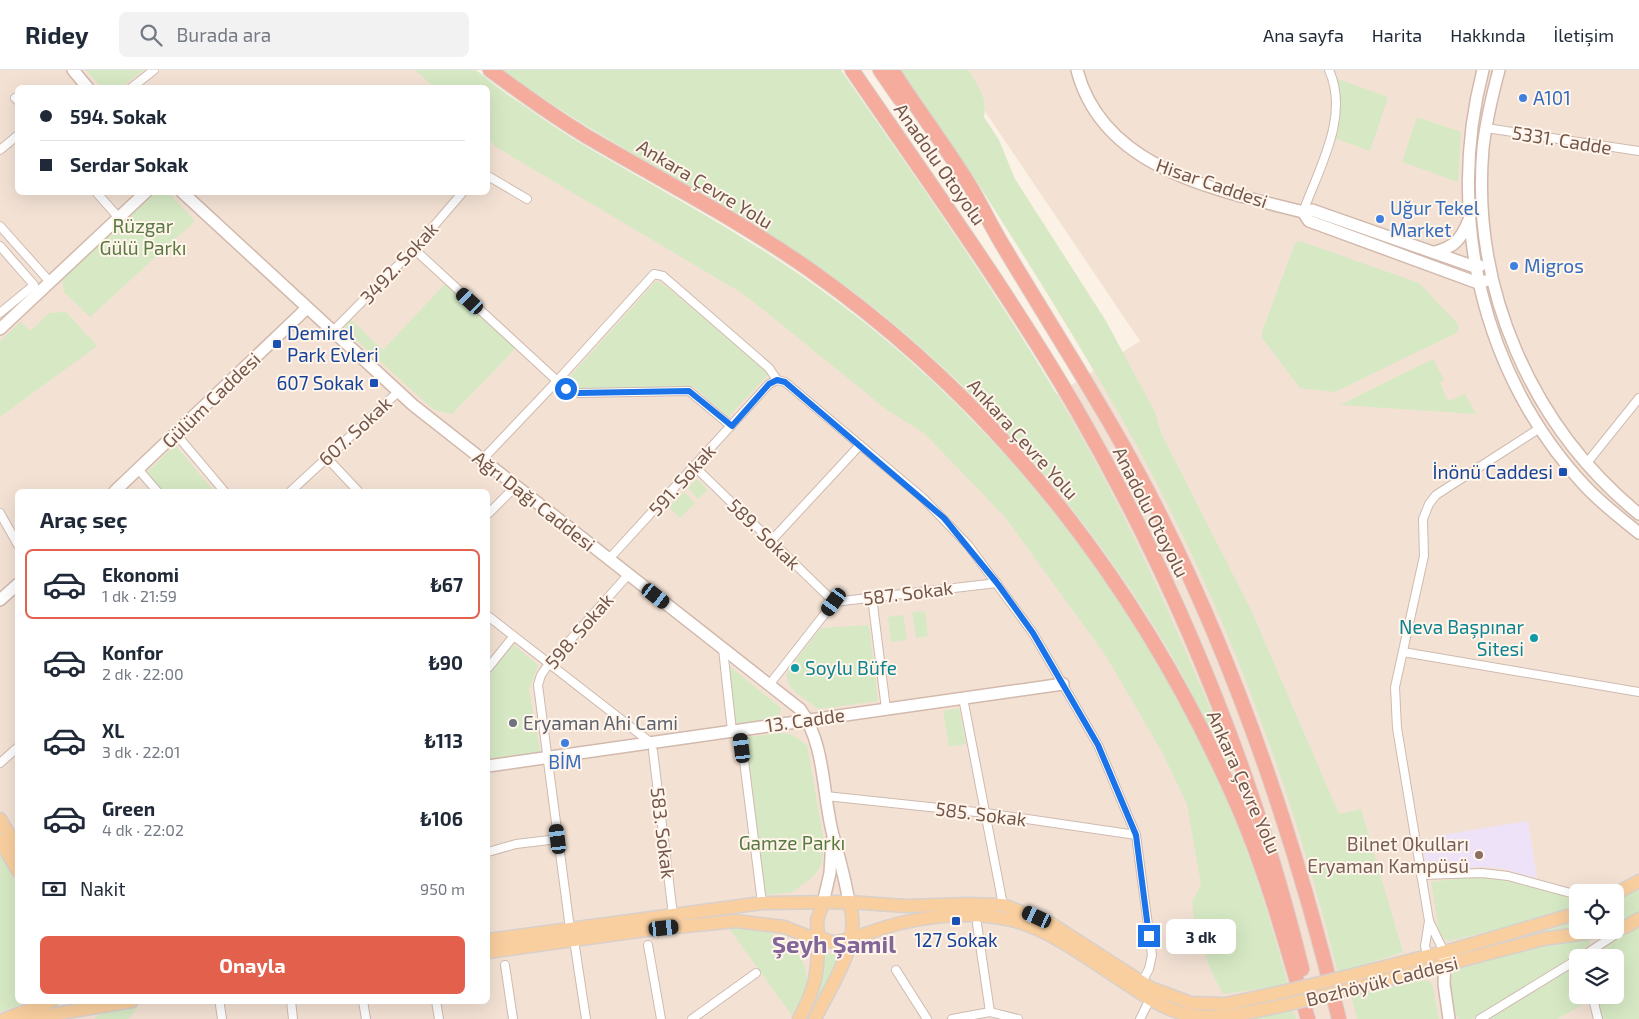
<!DOCTYPE html>
<html lang="tr">
<head>
<meta charset="utf-8">
<style>
	body { margin:0; font-family:"Exo 2",sans-serif; background:#f2f2f3; color:#1f2937; height:100vh; display:flex; flex-direction:column; font-size:19px; white-space:nowrap }
	* { box-sizing:border-box; margin:0 }
	p { font-size:16px; color:#747a83 }
	.icon { flex:none; width:28px; height:28px; fill:none; stroke:currentColor; stroke-width:2; stroke-linecap:round; stroke-linejoin:round }
	.map { position:relative; flex:1; overflow:hidden }
	.panel { position:absolute; left:15px; top:419px; width:475px; height:515px; display:flex; flex-direction:column; background:#fff; border-radius:8px; box-shadow:0 5px 20px #0002 }
	.panel>* { flex:none }
	.top-card { position:absolute; left:15px; top:15px; width:475px; height:110px; border-radius:8px; box-shadow:0 5px 20px #0002; display:grid; align-content:center; height:110px; padding:0 25px; background:#fff }
	.tools { position:absolute; left:1569px; top:814px; display:grid; gap:10px }
	.tools a { display:grid; place-items:center; width:55px; height:55px; border-radius:8px; background:#fff; box-shadow:0 5px 20px #0002; font-size:25px }
	.end { position:absolute; width:22px; height:22px; margin:-11px; border:6px solid #1a73e8; background:#fff; box-shadow:0 0 0 2px #fff }
	.from { border-radius:50% }
	.bubble { position:absolute; height:35px; border-radius:8px; background:#fff; box-shadow:0 5px 20px #0002; font-size:16px; font-weight:700; line-height:35px; text-align:center }
	.car { position:absolute; width:15px; height:30px; margin:-15px -8px; border-radius:6px; box-shadow:0 0 4px 1px #0007; background:linear-gradient(#222 24%,#8ab4d8 0 40%,#222 0 76%,#8ab4d8 0 86%,#222 0) }
	.top-card b { display:flex; align-items:center; gap:18px; height:48px; font-size:19px }
	.top-card b+b { border-top:1px solid #e0e1e3 }
	.top-card i { width:12px; height:12px; background:#1f2937 }
	ul { padding:0; list-style:none }
	li { display:flex; align-items:center; gap:15px; height:70px; margin:0 10px 8px; padding:0 15px; border:2px solid transparent; border-radius:8px }
	li div { flex:1 }
	li b { display:block; font-size:19px }
	li em { font-style:normal; font-weight:700 }
	li.active { border-color:#e3604d }
	li>.icon { width:45px; height:45px; stroke-width:1.5 }
	h2 { padding:0 25px; font-size:22px; line-height:60px }
	.pay { display:flex; align-items:center; gap:12px; height:55px; padding:0 25px; font-size:19px }
	.pay p { margin-inline-start:auto }
	.button { display:flex; gap:10px; margin-top:auto; padding:10px 25px }
	.button a { flex:1; height:58px; border-radius:8px; background:#e3604d; color:#fff; font-size:20px; font-weight:700; line-height:58px; text-align:center }
	header { display:flex; align-items:center; gap:30px; box-sizing:border-box; height:70px; padding:0 25px; background:#fff; border-bottom:1px solid #e0e1e3 }
	header strong { font-size:24px }
	nav { display:flex; gap:28px; margin-inline-start:auto; font-size:18px }
	.search { width:350px; height:45px; background:#f2f2f3; display:flex; align-items:center; gap:12px; box-sizing:border-box; padding:0 18px; border-radius:8px; color:#747a83; font-size:19px }
	.map>svg:first-child { display:block }
	.residential { fill:#f3e2d4; fill-rule:evenodd }
	.education { fill:#eee2f8 }
	.green { fill:#d6e9c4 }
	.lines { fill:none; stroke-linecap:round; stroke-linejoin:round }
	.street-casing { stroke:#cfbaaf; stroke-width:10 }
	.secondary-casing { stroke:#d2b9ac; stroke-width:14 }
	.primary-casing { stroke:#d8d0cd; stroke-width:15 }
	.highway-casing { stroke:#d8d0cd; stroke-width:16 }
	.street { stroke:#fff; stroke-width:8 }
	.secondary { stroke:#fff; stroke-width:11 }
	.primary { stroke:#f9cf9f; stroke-width:12 }
	.highway { stroke:#f5ac9d; stroke-width:14 }
	.primary-bridge-casing { stroke:#d8d0cd; stroke-width:15; stroke-linecap:butt }
	.primary-bridge { stroke:#f9cf9f; stroke-width:12 }
	.route { stroke:#1a73e8; stroke-width:6 }
	.shop-dot { fill:#3f7fe0; stroke:#fff5eb; stroke-width:2 }
	.transit-dot { fill:#1a4fb4; stroke:#fff5eb; stroke-width:2 }
	.culture-dot { fill:#0f9aa8; stroke:#fff5eb; stroke-width:2 }
	.worship-dot { fill:#6b7280; stroke:#fff5eb; stroke-width:2 }
	.education-dot { fill:#8d6e63; stroke:#fff5eb; stroke-width:2 }
	.labels { text-anchor:middle; stroke-width:4; stroke-linejoin:round; paint-order:stroke }
	.shop-label { font-size:19px; fill:#366cbe; stroke:#fff5eb; text-anchor:start }
	.street-label { font-size:19px; fill:#74564b; stroke:#fff5eb }
	.park-label { font-size:19px; fill:#587a42; stroke:#fff5eb }
	.transit-label { font-size:19px; fill:#164399; stroke:#fff5eb; text-anchor:end }
	.culture-label { font-size:19px; fill:#0d838f; stroke:#fff5eb; text-anchor:end }
	.worship-label { font-size:19px; fill:#5b616d; stroke:#fff5eb; text-anchor:start }
	.education-label { font-size:19px; fill:#785e54; stroke:#fff5eb; text-anchor:end }
	.district-label { font-size:24px; font-weight:bold; fill:#826698; stroke:#fff5eb }
</style>
</head>
<body>
<header>
<strong>Ridey</strong>
<div class="search"><svg class="icon" aria-label="search" viewBox="0 0 24 24"><circle cx="10" cy="10" r="6"/><path d="M15 15l6 6"/></svg>Burada ara</div>
<nav><a>Ana sayfa</a><a>Harita</a><a>Hakkında</a><a>İletişim</a></nav>
</header>
<div class="map">
<svg width="1639" height="949" viewBox="0 0 1639 949">
	<rect width="100%" height="100%" fill="#fcf1e5"/>
	<path class="residential" d="M0,0h424l28,17 -434,1v104h470v-82l167,104 310,239 175,-112 -183,-271h682v949h-1639zM18,421h470v510h-470zM1578,822h37v38h-37zM1578,888h37v37h-37z"/>
	<path class="education" d="M1528,751l9,57 -38,-10 -17,-1 -41,3 -15,-4 -3,-21 13,-9z"/>
	<g class="green">
		<path d="M86,0h58l-23,17h-20z"/>
		<path d="M415,0c13,0 50,0 60,0 5,2 12,9 16,12 12,10 25,18 38,27 30,22 63,41 96,60 73,42 147,83 214,134 173,129 310,313 393,511 24,55 40,113 56,171l-65,9 -12,-23 -16,-45 -3,-24 9,-17 -14,-81 -25,-52 -56,-96 -101,-139 -81,-84 -37,-23 -142,-115 -249,-148 -8,-8v-51l-54,-1z"/>
		<path d="M502,0h339c84,121 169,240 241,368 60,106 106,218 153,330l-6,3c-21,-45 -42,-91 -68,-134 -89,-146 -209,-280 -351,-376 -100,-67 -210,-120 -308,-191z"/>
		<path d="M901,0h67c11,17 19,26 16,47l15,23 16,39 91,142 49,91 6,21 91,179 87,202 22,-5 42,143 -65,21c-47,-190 -116,-376 -212,-547 -48,-84 -99,-166 -151,-247 -24,-37 -52,-71 -74,-109z"/>
		<path d="M1335,8l53,19 -18,54 -38,-14z"/>
		<path d="M1417,47l44,15 -3,50 -56,-20z"/>
		<path d="M155,123h14l26,28 -105,96 -26,-25 -2,-13z"/>
		<path d="M1300,171l119,42 39,41v8l-123,60 -35,-4 -38,-50v-6l33,-89z"/>
		<path d="M656,211l6,2 107,91 -41,43 -35,-31c-31,1 -104,10 -129,-3z"/>
		<path d="M446,213l70,65 -64,66 -18,-4 -90,-81 6,-10 33,31z"/>
		<path d="M66,242l31,34 -97,71v-76l20,-19 11,9 18,-18z"/>
		<path d="M1433,289l11,21 -4,2 6,15 4,4 15,-7 11,20 -136,-9z"/>
		<path d="M175,375l39,46h-51l-16,-19z"/>
		<path d="M697,409l11,11 -10,9 -10,-11z"/>
		<path d="M684,422l11,11 -15,15 -11,-11z"/>
		<path d="M925,541l3,25 -12,2 -4,-26z"/>
		<path d="M903,545l4,25 -16,2 -3,-25z"/>
		<path d="M869,555l9,76 -59,8c-13,-10 -35,-19 -32,-37l34,-44z"/>
		<path d="M513,574l25,21 -9,25 12,65 -53,7v-87z"/>
		<path d="M728,595l53,43 -1,7 -5,3 -40,6z"/>
		<path d="M959,638l7,36 -17,3 -6,-36z"/>
		<path d="M781,663l12,2 14,10 17,97 -2,22 -9,13 -21,15 -27,3 -19,-158z"/>
		<path d="M0,783l17,32 1,116h13l-31,11z"/>
		<path d="M1471,807l21,1 85,19v10l-22,8 -106,26 -5,-2 -5,-8 -8,-49z"/>
		<path d="M1639,818v26l-15,7 -9,1v-20z"/>
		<path d="M1577,850v6l-127,33 -2,-6 111,-26z"/>
		<path d="M1639,855v94h-38l-6,-24h20v-37h-27z"/>
		<path d="M728,857c8,0 18,-1 27,1 45,12 69,48 38,89z"/>
		<path d="M1590,869v5l-12,10 -106,65h-13l-3,-4c-4,-14 -11,-38 2,-49l90,-25z"/>
		<path d="M823,883l16,1 -29,65h-4z"/>
		<path d="M1576,895l2,30h8l1,7 -30,17h-68z"/>
		<path d="M1425,910l7,3 7,36h-82l-6,-24z"/>
		<path d="M138,937l-10,12h-34l14,-9z"/>
		<path d="M1293,940l3,9h-47z"/>
	</g>
	<g class="lines">
		<defs>
			<g id="street">
				<path d="M131,18l23,-18"/>
				<path d="M15,28l3,3"/>
				<path d="M1486,58l153,23"/>
				<path d="M0,80l18,-15"/>
				<path d="M488,106l39,23"/>
				<path d="M96,122l23,26"/>
				<path d="M1303,142c16,-44 47,-96 26,-142"/>
				<path d="M0,156l50,56"/>
				<path d="M0,176l34,39 -34,28"/>
				<path d="M414,179l152,140 13,4 110,-2 42,35"/>
				<path d="M333,261l81,-82 49,-57"/>
				<path d="M777,310l8,2 138,116 45,47 65,88 65,112 38,90 16,120 -3,14 -7,13"/>
				<path d="M176,364l48,57"/>
				<path d="M327,388l31,33"/>
				<path d="M482,390l75,-79 97,-107 9,2 106,92 8,12"/>
				<path d="M1586,394l53,-66"/>
				<path d="M694,396l140,136"/>
				<path d="M138,399l19,22"/>
				<path d="M291,421l107,-99"/>
				<path d="M0,443l18,32"/>
				<path d="M488,444l28,-28"/>
				<path d="M771,471l89,-96"/>
				<path d="M609,489l160,-175 8,-4"/>
				<path d="M872,527l14,112"/>
				<path d="M488,546l162,126"/>
				<path d="M723,579l9,82"/>
				<path d="M1403,582l236,40"/>
				<path d="M488,598l25,-31"/>
				<path d="M769,615l65,-83 163,-19"/>
				<path d="M963,628l40,207"/>
				<path d="M740,659l22,174"/>
				<path d="M653,681l20,164"/>
				<path d="M0,693l18,-16"/>
				<path d="M826,726l160,17 150,22"/>
				<path d="M488,782l28,-8 42,-5"/>
				<path d="M1421,805l61,-2 26,3 70,19"/>
				<path d="M1429,851l-32,-193 -2,-41 29,-131 -1,-37 6,-15 7,-9 104,-67"/>
				<path d="M977,854l13,88"/>
				<path d="M570,859l-32,-244 3,-10 7,-10 80,-90"/>
				<path d="M574,870l12,79"/>
				<path d="M648,875l13,74"/>
				<path d="M1428,887l-3,-11 4,-25 15,31"/>
				<path d="M1580,888l42,-28"/>
				<path d="M505,895l8,54"/>
				<path d="M896,900l31,49"/>
				<path d="M1592,925l6,24"/>
				<path d="M291,931l2,18"/>
				<path d="M363,931l3,18"/>
				<path d="M436,931l3,18"/>
				<path d="M220,935l2,14"/>
				<path d="M692,949l64,-46"/>
				<path d="M952,949l38,-7 28,7"/>
				<path d="M1140,949l10,-20"/>
				<path d="M1480,949l98,-60"/>
			</g>
			<g id="secondary">
				<path d="M73,0l15,18"/>
				<path d="M1077,0c26,100 141,120 226,142l9,-2 163,57 5,-1"/>
				<path d="M1483,0c-38,145 -1,306 102,416 16,17 35,32 54,47"/>
				<path d="M1499,0c-7,26 -13,52 -16,78 -12,140 48,278 156,366"/>
				<path d="M182,122l231,213 387,304c26,36 22,85 33,126 6,22 12,43 16,67"/>
				<path d="M1303,142l6,9 169,62 7,-2"/>
				<path d="M1435,182c20,-5 26,-13 34,-32"/>
				<path d="M0,259l146,-137"/>
				<path d="M115,421l192,-183"/>
				<path d="M0,530l18,-16"/>
				<path d="M488,696l575,-82"/>
				<path d="M823,833l7,-30 2,-33"/>
				<path d="M1445,886l-1,28 5,35"/>
			</g>
			<g id="primary">
				<path d="M0,749l18,31"/>
				<path d="M0,770l18,31"/>
				<path d="M1615,824l24,-13"/>
				<path d="M849,832l57,4 62,-2 35,1 47,18 101,65 40,15 34,1 57,-12"/>
				<path d="M823,833l-6,17 1,17c5,1 10,4 14,5 11,1 54,-16 69,-19 35,-8 75,-11 110,-3 42,10 85,45 122,68 19,13 39,25 62,28 29,3 61,-5 90,-11"/>
				<path d="M1615,859l10,-2 14,-8"/>
				<path d="M488,870l274,-37 87,-1c14,40 -17,81 -34,117"/>
				<path d="M488,882l158,-22 90,-9 48,6 23,9 11,1c0,36 -2,50 -19,82"/>
				<path d="M1353,905l102,-26 123,-36"/>
				<path d="M1355,918l188,-49 64,-9"/>
				<path d="M5,949l47,-18"/>
				<path d="M26,949l106,-18"/>
			</g>
			<g id="highway">
				<path d="M490,0c31,23 63,46 96,66 75,44 153,84 224,134 192,135 336,324 429,539 29,67 48,139 69,210"/>
				<path d="M852,0c76,111 154,219 222,335 101,175 180,367 228,564"/>
				<path d="M880,0l20,29"/>
				<path d="M892,0c23,36 49,70 71,105 16,24 27,50 42,74 53,89 109,174 155,266 80,160 137,330 179,504"/>
			</g>
		</defs>
		<use href="#street" class="street-casing"/>
		<use href="#secondary" class="secondary-casing"/>
		<use href="#primary" class="primary-casing"/>
		<use href="#highway" class="highway-casing"/>
		<use href="#street" class="street"/>
		<use href="#secondary" class="secondary"/>
		<use href="#primary" class="primary"/>
		<use href="#highway" class="highway"/>
		<defs>
			<g id="primary-bridge">
				<path d="M1282,922l71,-17"/>
				<path d="M1285,935l70,-17"/>
			</g>
		</defs>
		<use href="#primary-bridge" class="primary-bridge-casing"/>
		<use href="#primary-bridge" class="primary-bridge"/>
	</g>
	<g class="lines">
		<path class="route" d="M566,319l12,4 111,-2 43,35 37,-42 8,-4 8,2 159,136 53,65 36,50 65,112 38,90 13,101"/>
	</g>
	<g class="shop-dot">
		<circle cx="1523" cy="28" r="5"/>
		<circle cx="1380" cy="149" r="5"/>
		<circle cx="1514" cy="196" r="5"/>
		<circle cx="565" cy="673" r="5"/>
	</g>
	<g class="transit-dot">
		<rect x="272" y="269" width="10" height="10" rx="2.5"/>
		<rect x="369" y="308" width="10" height="10" rx="2.5"/>
		<rect x="1558" y="397" width="10" height="10" rx="2.5"/>
		<rect x="951" y="846" width="10" height="10" rx="2.5"/>
	</g>
	<g class="culture-dot">
		<circle cx="1534" cy="568" r="5"/>
		<circle cx="795" cy="598" r="5"/>
	</g>
	<circle class="worship-dot" cx="513" cy="653" r="5"/>
	<circle class="education-dot" cx="1479" cy="785" r="5"/>
	<g class="labels">
		<g class="shop-label">
			<text x="1533" y="35">A101</text>
			<text x="1390" y="145">Uğur Tekel<tspan x="1390" dy="22">Market</tspan></text>
			<text x="1524" y="203">Migros</text>
			<text x="565" y="699" text-anchor="middle">BİM</text>
		</g>
		<g class="street-label">
			<text transform="translate(1562 70) rotate(9)" y="7">5331. Cadde</text>
			<text transform="translate(940 94) rotate(55)" y="7">Anadolu Otoyolu</text>
			<text transform="translate(1212 113) rotate(19)" y="7">Hisar Caddesi</text>
			<text transform="translate(705 114) rotate(31)" y="7">Ankara Çevre Yolu</text>
			<text transform="translate(399 193) rotate(-47)" y="7">3492. Sokak</text>
			<text transform="translate(211 330) rotate(-44)" y="7">Gülüm Caddesi</text>
			<text transform="translate(355 361) rotate(-43)" y="7">607. Sokak</text>
			<text transform="translate(1023 369) rotate(48)" y="7">Ankara Çevre Yolu</text>
			<text transform="translate(682 410) rotate(-48)" y="7">591. Sokak</text>
			<text transform="translate(534 431) rotate(38)" y="7">Ağrı Dağı Caddesi</text>
			<text transform="translate(1151 442) rotate(63)" y="7">Anadolu Otoyolu</text>
			<text transform="translate(764 464) rotate(44)" y="7">589. Sokak</text>
			<text transform="translate(908 523) rotate(-7)" y="7">587. Sokak</text>
			<text transform="translate(579 561) rotate(-49)" y="7">598. Sokak</text>
			<text transform="translate(805 650) rotate(-8)" y="7">13. Cadde</text>
			<text transform="translate(1244 712) rotate(66)" y="7">Ankara Çevre Yolu</text>
			<text transform="translate(981 744) rotate(7)" y="7">585. Sokak</text>
			<text transform="translate(663 763) rotate(83)" y="7">583. Sokak</text>
			<text transform="translate(1382 911) rotate(-14)" y="7">Bozhöyük Caddesi</text>
		</g>
		<g class="park-label">
			<text x="143" y="163">Rüzgar<tspan x="143" dy="22">Gülü Parkı</tspan></text>
			<text x="792" y="780">Gamze Parkı</text>
		</g>
		<g class="transit-label">
			<text x="287" y="270" text-anchor="start">Demirel<tspan x="287" dy="22">Park Evleri</tspan></text>
			<text x="364" y="320">607 Sokak</text>
			<text x="1553" y="409">İnönü Caddesi</text>
			<text x="956" y="877" text-anchor="middle">127 Sokak</text>
		</g>
		<g class="culture-label">
			<text x="1524" y="564">Neva Başpınar<tspan x="1524" dy="22">Sitesi</tspan></text>
			<text x="805" y="605" text-anchor="start">Soylu Büfe</text>
		</g>
		<g class="worship-label">
			<text x="523" y="660">Eryaman Ahi Cami</text>
		</g>
		<g class="education-label">
			<text x="1469" y="781">Bilnet Okulları<tspan x="1469" dy="22">Eryaman Kampüsü</tspan></text>
		</g>
		<g class="district-label">
			<text x="834" y="883">Şeyh Şamil</text>
		</g>
	</g>
</svg>
<div class="tools">
<a><svg class="icon" aria-label="locate" viewBox="0 0 24 24"><circle cx="12" cy="12" r="6"/><path d="M12 2v4M12 18v4M2 12h4M18 12h4"/></svg></a>
<a><svg class="icon" aria-label="layers" viewBox="0 0 24 24"><path d="M12 4l9 5-9 5-9-5zM3 14l9 5 9-5"/></svg></a>
</div>
<i class="end from" style="left:566px;top:319px"></i>
<i class="end" style="left:1149px;top:866px"></i>
<div class="bubble" style="left:1166px;top:849px;width:70px">3 dk</div>
<i class="car" style="left:470px;top:231px;rotate:313deg"></i>
<i class="car" style="left:656px;top:526px;rotate:128deg"></i>
<i class="car" style="left:834px;top:532px;rotate:216deg"></i>
<i class="car" style="left:742px;top:678px;rotate:353deg"></i>
<i class="car" style="left:558px;top:769px;rotate:353deg"></i>
<i class="car" style="left:1037px;top:847px;rotate:295deg"></i>
<i class="car" style="left:664px;top:858px;rotate:84deg"></i>
<div class="top-card">
<b><i class="from"></i>594. Sokak</b>
<b><i></i>Serdar Sokak</b>
</div>
<section class="panel">
<h2>Araç seç</h2>
<ul>
<li class="active"><svg class="icon" aria-label="car" viewBox="0 0 24 24"><path d="M5 17H2v-5l4-1 3-4h7l3 4 3 1v5h-3M9 17h6M6 11h13"/><circle cx="7" cy="17" r="2"/><circle cx="17" cy="17" r="2"/></svg><div><b>Ekonomi</b><p>1 dk · 21:59</p></div><em>₺67</em></li>
<li><svg class="icon" aria-label="car" viewBox="0 0 24 24"><path d="M5 17H2v-5l4-1 3-4h7l3 4 3 1v5h-3M9 17h6M6 11h13"/><circle cx="7" cy="17" r="2"/><circle cx="17" cy="17" r="2"/></svg><div><b>Konfor</b><p>2 dk · 22:00</p></div><em>₺90</em></li>
<li><svg class="icon" aria-label="car" viewBox="0 0 24 24"><path d="M5 17H2v-5l4-1 3-4h7l3 4 3 1v5h-3M9 17h6M6 11h13"/><circle cx="7" cy="17" r="2"/><circle cx="17" cy="17" r="2"/></svg><div><b>XL</b><p>3 dk · 22:01</p></div><em>₺113</em></li>
<li><svg class="icon" aria-label="car" viewBox="0 0 24 24"><path d="M5 17H2v-5l4-1 3-4h7l3 4 3 1v5h-3M9 17h6M6 11h13"/><circle cx="7" cy="17" r="2"/><circle cx="17" cy="17" r="2"/></svg><div><b>Green</b><p>4 dk · 22:02</p></div><em>₺106</em></li>
</ul>
<div class="pay"><svg class="icon" aria-label="cash" viewBox="0 0 24 24"><path d="M3 7h18v10H3z"/><circle cx="12" cy="12" r="2"/></svg>Nakit<p>950 m</p></div>
<div class="button"><a>Onayla</a></div>
</section>
</div>
</body>
</html>
